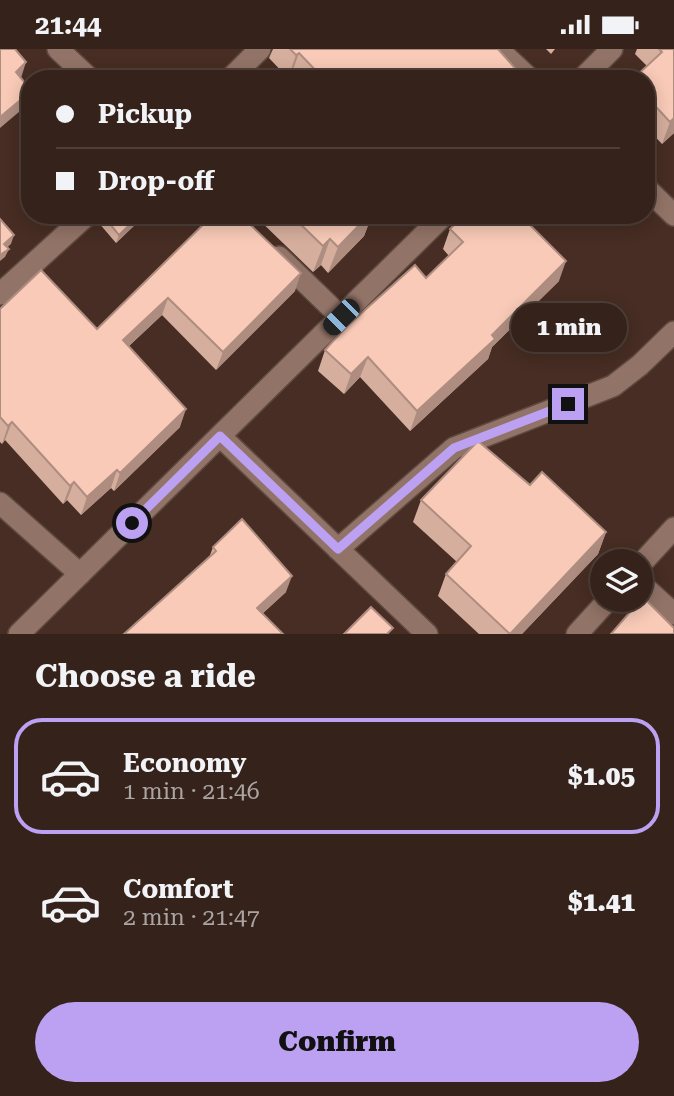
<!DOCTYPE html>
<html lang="en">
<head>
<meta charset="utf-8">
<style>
	body { margin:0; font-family:"Roboto Serif",serif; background:#3d2a23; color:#f1f3f6; height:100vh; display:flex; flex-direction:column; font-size:26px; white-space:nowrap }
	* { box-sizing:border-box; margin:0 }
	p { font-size:23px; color:#aaa4a2 }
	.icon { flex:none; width:38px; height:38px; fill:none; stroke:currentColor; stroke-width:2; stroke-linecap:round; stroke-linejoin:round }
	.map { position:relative; height:585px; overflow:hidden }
	.drawer { display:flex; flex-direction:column; background:#35221a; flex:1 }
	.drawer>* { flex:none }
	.hud { position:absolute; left:21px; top:21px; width:634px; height:154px; border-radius:28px; box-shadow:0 4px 18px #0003,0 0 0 2px #4f3f39; display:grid; align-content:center; height:154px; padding:0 35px; background:#35221a }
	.controls { position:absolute; left:590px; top:500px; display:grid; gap:14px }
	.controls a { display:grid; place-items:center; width:63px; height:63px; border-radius:50%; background:#35221a; box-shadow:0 4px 18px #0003,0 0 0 2px #4f3f39; font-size:35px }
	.end { position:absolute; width:32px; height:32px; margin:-16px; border:9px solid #bca0f2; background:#111; box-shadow:0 0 0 4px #111 }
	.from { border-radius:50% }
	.bubble { position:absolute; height:49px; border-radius:24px; background:#35221a; box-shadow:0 4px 18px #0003,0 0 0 2px #4f3f39; font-size:23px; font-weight:800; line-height:49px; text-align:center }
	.car { position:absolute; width:21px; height:42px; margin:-21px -10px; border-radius:9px; box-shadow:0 0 5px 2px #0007; background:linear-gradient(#222 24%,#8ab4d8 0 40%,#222 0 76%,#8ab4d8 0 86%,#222 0) }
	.hud b { display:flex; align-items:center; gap:24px; height:66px; font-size:26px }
	.hud b+b { border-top:2px solid #4f3f39 }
	.hud i { width:18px; height:18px; background:#f1f3f6 }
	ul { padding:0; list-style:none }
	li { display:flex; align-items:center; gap:21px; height:116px; margin:0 14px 10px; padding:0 21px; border:4px solid transparent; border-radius:28px }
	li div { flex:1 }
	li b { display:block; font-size:26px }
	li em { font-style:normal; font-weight:800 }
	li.active { border-color:#bca0f2 }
	li>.icon { width:63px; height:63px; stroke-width:1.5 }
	h2 { padding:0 35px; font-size:32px; line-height:84px }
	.button { display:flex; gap:14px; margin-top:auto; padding:14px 35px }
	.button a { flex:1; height:80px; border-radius:42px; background:#bca0f2; color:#111; font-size:28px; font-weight:800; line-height:80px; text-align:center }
	.status { display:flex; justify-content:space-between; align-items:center; height:49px; padding:0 35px; background:#35221a; direction:ltr }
	.status svg { height:19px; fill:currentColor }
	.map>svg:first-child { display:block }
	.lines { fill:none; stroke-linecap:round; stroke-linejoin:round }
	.street-casing { stroke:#5e4940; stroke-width:24 }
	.street { stroke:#927367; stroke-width:21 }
	.wall { fill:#d5ae9d }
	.shaded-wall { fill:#ae8d80 }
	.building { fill:#f8cab7; stroke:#ae8d80; stroke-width:2 }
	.route { stroke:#bca0f2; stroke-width:9 }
</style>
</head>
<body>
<div class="status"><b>21:44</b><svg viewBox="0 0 49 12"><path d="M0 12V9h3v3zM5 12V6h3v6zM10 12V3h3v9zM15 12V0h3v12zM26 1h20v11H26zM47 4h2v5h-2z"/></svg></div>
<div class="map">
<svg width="674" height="585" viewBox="0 0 674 585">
	<rect width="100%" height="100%" fill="#472d23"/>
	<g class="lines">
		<defs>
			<g id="street">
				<path d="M58,0l32,30"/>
				<path d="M498,0l32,30"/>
				<path d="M230,30l30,-30"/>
				<path d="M582,30l30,-30"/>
				<path d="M646,139l28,27"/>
				<path d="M279,208l62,60"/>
				<path d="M0,245l87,-79"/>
				<path d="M220,387l207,198"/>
				<path d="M0,454l80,71"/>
				<path d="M338,500l116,-101 159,-62 27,-21 34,-33"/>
				<path d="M640,516l34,-37"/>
				<path d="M640,534l34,31"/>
				<path d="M19,585l425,-419"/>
				<path d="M577,585l31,-34"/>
			</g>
		</defs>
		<use href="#street" class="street-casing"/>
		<use href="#street" class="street"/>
	</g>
	<g class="wall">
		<path d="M273,0h225l17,19 -4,11h-217l-3,-4 -3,3 -19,-20z"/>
		<path d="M546,0h9l-4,5z"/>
		<path d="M637,0h37v84l-12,11 -16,-17 1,-61 -12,-12z"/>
		<path d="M101,166h41l-3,6 -23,22 -18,-21z"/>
		<path d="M213,166l82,76 -79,79 -54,-55 -33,31 51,81 -66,64 -3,-3 -30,27 -14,-15 -4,4 -58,-64 -3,4 -2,-2v-133l97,20z"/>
		<path d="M254,166h118l-8,21 -36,37 -7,-8 -8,7z"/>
		<path d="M450,180l109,52 -67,66 -4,12 -78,72 -50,-54 -16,17 -26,-23 7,-21 101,-72 23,-22 -6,-7z"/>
		<path d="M530,436l76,47 -8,22 -76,80h-43l-41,-38 8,-22 11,-12 -44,-40 8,-22z"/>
		<path d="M213,498l73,45 -24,22 -53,-56z"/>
	</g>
	<g class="shaded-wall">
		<path d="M299,4l-8,22 -3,3 8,-23z"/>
		<path d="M26,13l-5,16 -5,-6z"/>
		<path d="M515,19l-4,11h-7z"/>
		<path d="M30,43l-4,14 -26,22v-11z"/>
		<path d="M674,69v15l-12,11 8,-22z"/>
		<path d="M140,166h2l-3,6 -23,22 3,-8z"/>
		<path d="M369,166h3l-8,21 -36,37 10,-26z"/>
		<path d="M14,186l-3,9 -10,9 3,-9z"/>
		<path d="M330,190l-9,26 -8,7 10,-26z"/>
		<path d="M9,200l-4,8 -5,4v-6z"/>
		<path d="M566,212l-7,20 -67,66 -4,12 -78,72 7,-20z"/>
		<path d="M301,224l-6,18 -79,79 7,-18z"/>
		<path d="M168,249l-6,17 -46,43 7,-18z"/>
		<path d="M368,308l-8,20 -16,17 7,-20z"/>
		<path d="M186,360l-6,18 -66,64 6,-18z"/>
		<path d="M12,373l-7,18 -3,4 6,-18z"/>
		<path d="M117,421l-6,18 -30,27 6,-18z"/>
		<path d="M74,433l-7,18 -4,4 7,-18z"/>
		<path d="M606,483l-8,22 -76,80h-13z"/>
		<path d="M292,527l-6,16 -35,32 6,-16z"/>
	</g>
	<g class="building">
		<path d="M0,0h15l11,13 -10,10 14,17v3l-30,25z"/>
		<path d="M290,0h208l17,19 -11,11h-180l-25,-26 -3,2z"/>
		<path d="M659,0h15v69l-4,4 -24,-26v-17h-13l29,-27z"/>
		<path d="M103,166h37l-21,20z"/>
		<path d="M213,166h27l61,58 -78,79 -55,-54 -45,42 63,69 -66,64 -3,-3 -30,27 -13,-15 -4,4 -58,-64 -4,4 -8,-9v-108l41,-39 56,59z"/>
		<path d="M291,166h78l-31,32 -8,-8 -7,7z"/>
		<path d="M464,166h56l46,46 -74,74 3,4 -78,72 -49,-54 -17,17 -26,-24 21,-23 69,-62 11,13 37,-36 -13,-13z"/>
		<path d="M0,170l14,16 -10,9 5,5 -9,6z"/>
		<path d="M478,392l52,44 12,-13 64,60 -96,102 -64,-60 25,-28 -50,-46z"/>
		<path d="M242,470l50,57 -35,32 26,26h-159l92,-83 -3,-4z"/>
		<path d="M643,548l31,31v6h-63z"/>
		<path d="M371,558l22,21 -6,6h-43z"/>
	</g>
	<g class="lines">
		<path class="route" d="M132,474l88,-87 118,113 116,-101 114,-44"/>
	</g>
</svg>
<div class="controls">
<a><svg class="icon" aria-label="layers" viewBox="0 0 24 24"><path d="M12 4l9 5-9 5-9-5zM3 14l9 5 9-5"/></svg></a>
</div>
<i class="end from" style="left:132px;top:474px"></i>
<i class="end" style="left:568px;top:355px"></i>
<div class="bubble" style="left:511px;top:254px;width:116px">1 min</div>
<i class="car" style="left:341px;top:268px;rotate:225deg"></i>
<div class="hud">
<b><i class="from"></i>Pickup</b>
<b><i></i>Drop-off</b>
</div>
</div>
<section class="drawer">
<h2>Choose a ride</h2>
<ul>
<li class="active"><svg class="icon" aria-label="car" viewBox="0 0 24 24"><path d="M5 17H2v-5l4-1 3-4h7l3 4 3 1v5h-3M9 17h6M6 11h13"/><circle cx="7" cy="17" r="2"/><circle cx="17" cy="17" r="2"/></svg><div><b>Economy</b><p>1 min · 21:46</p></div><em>$1.05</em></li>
<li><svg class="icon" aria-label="car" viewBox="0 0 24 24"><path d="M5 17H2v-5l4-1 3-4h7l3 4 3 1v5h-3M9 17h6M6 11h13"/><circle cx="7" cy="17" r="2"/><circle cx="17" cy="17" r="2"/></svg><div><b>Comfort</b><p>2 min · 21:47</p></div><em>$1.41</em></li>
</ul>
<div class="button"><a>Confirm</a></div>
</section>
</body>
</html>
